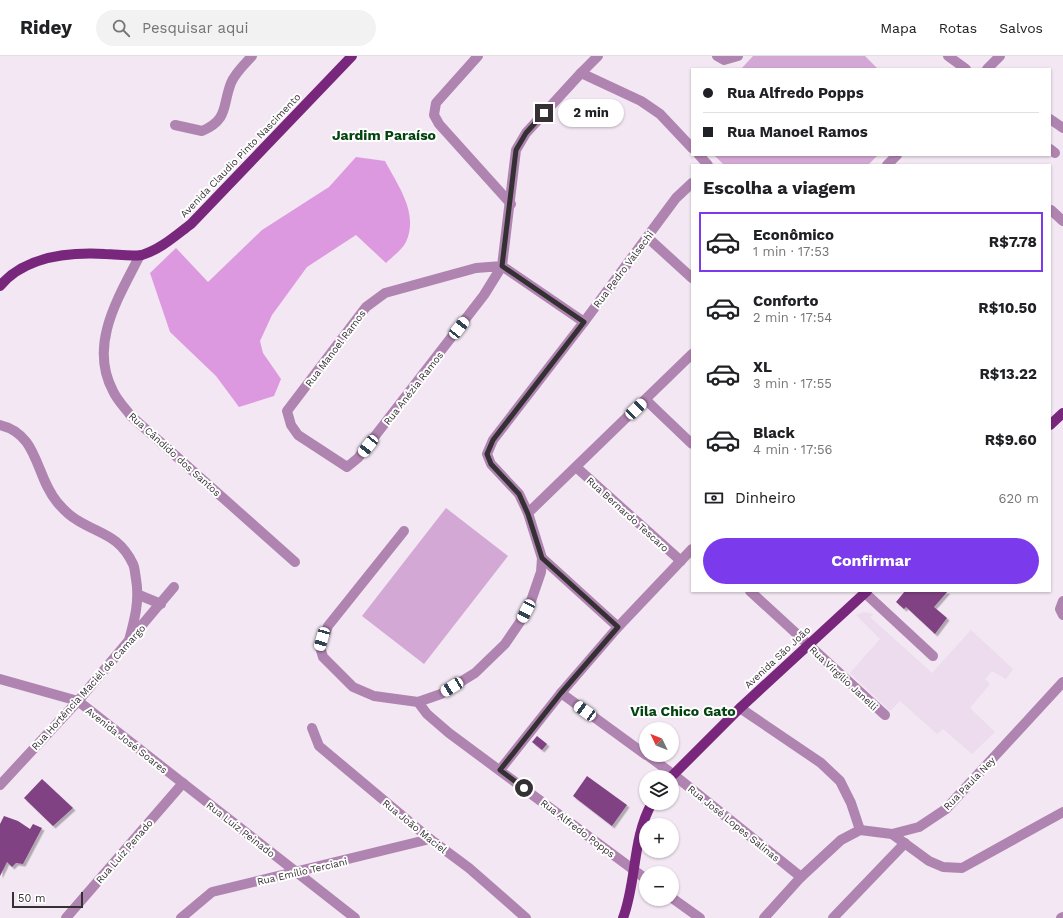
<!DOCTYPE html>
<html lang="pt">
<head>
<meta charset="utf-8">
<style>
	body { margin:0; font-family:"Work Sans",sans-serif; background:#f2f2f2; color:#202124; height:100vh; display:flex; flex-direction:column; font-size:15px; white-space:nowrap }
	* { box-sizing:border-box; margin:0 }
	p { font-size:13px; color:#757577 }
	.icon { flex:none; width:22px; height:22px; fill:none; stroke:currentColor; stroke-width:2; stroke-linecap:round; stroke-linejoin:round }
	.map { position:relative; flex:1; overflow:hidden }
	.side { position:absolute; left:691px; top:108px; width:360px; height:428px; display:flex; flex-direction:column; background:#fff; border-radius:0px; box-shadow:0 1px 3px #0004 }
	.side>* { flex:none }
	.banner { position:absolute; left:691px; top:12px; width:360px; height:88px; border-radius:0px; box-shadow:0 1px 3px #0004; display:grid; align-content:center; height:88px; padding:0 12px; background:#fff }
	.needle { width:26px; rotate:313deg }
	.buttons { position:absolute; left:639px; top:666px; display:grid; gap:8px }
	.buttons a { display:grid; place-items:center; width:40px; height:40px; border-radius:50%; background:#fff; box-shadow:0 1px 3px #0004; font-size:20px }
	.scale { position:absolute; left:12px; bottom:10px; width:71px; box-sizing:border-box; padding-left:4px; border:2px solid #343034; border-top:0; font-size:11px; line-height:14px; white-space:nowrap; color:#343034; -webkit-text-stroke:3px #fff; paint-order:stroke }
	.end { position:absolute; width:18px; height:18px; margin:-9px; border:5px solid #343034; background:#fff; box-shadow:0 0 0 2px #fff }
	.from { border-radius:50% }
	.bubble { position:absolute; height:28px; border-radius:14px; background:#fff; box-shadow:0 1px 3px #0004; font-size:13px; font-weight:700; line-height:28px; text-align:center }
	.car { position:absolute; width:12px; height:24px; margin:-12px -6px; border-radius:5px; box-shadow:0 0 3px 1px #0007; background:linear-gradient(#fff 24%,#345 0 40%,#fff 0 76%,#345 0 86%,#fff 0) }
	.banner b { display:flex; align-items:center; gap:14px; height:38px; font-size:15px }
	.banner b+b { border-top:1px solid #e0e0e0 }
	.banner i { width:10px; height:10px; background:#202124 }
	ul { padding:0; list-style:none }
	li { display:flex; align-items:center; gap:12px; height:60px; margin:0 8px 6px; padding:0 4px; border:2px solid transparent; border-radius:0px }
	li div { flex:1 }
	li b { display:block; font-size:15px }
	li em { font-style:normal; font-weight:700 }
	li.active { border-color:#7c3aed }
	li>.icon { width:36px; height:36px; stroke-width:1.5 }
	h2 { padding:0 12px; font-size:18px; line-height:48px }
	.pay { display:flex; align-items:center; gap:10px; height:44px; padding:0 12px; font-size:15px }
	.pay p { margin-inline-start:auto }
	.cta { display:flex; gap:8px; margin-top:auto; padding:8px 12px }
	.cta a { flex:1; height:46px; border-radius:24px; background:#7c3aed; color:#fff; font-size:16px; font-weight:700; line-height:46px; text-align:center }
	header { display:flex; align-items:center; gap:24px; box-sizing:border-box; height:56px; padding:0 20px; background:#fff; border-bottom:1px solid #e0e0e0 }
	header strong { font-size:19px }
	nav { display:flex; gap:22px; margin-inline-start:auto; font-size:14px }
	.search { width:280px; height:36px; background:#f2f2f2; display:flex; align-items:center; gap:10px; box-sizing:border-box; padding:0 14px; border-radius:22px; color:#757577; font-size:15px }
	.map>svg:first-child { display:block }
	.built { fill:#eddced }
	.green { fill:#d4a8d5 }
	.forest { fill:#dd99df }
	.building { fill:#804283; filter:url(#shadow) }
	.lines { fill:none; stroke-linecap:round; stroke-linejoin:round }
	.minor { stroke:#b084b1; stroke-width:10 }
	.major { stroke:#78277d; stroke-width:10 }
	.route { stroke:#343034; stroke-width:5 }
	.labels { text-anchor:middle; stroke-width:4; stroke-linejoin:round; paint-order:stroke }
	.street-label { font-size:10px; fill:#343034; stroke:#fff }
	.district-label { font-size:14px; font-weight:bold; fill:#034310; stroke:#fff }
</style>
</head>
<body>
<header>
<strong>Ridey</strong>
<div class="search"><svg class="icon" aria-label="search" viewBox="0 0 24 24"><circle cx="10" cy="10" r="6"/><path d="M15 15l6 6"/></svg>Pesquisar aqui</div>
<nav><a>Mapa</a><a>Rotas</a><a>Salvos</a></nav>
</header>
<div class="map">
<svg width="1063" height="862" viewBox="0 0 1063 862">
	<defs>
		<filter id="shadow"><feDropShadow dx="2.5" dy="2.5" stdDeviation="0" flood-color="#0004"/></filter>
	</defs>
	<rect width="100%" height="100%" fill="#f2e7f2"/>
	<path class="built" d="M864,556l10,2 -4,3 62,56 39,-43 42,39 -7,10 -14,-8 -7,8 5,5 -20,24 25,24 -23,22 -29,-25 -6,5 -37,-33 -10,10 -40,-38 30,-34 -24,-24z"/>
	<g class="green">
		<path d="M753,0h112l13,13h-137z"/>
		<path d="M714,99h164l-10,10h-144z"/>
		<path d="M446,452l62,48 -84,108 -62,-48z"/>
	</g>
	<path class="forest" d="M356,101l29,4c13,25 34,52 21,81 -4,8 -14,15 -20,21l-30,-28 -49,32 -35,48 -12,26 3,12 18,26 -7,17 -35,11 -23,-31 -46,-44 -20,-59 26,-25 32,34 54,-52 67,-43z"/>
	<g class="building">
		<path d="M905,535h43l-14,16 13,11 -12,16 -29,-27 -2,2 -8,-7z"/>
		<path d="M537,680l10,8 -5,6 -10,-8z"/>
		<path d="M587,720l40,29 -15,21 -39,-30z"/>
		<path d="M42,723l31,29 -20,18 -29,-28z"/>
		<path d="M4,760l14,5 12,8 3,-5 9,4 -19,36 -7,-1 -4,4 -5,-5 -7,14v-52z"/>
	</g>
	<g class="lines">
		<g class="minor">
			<path d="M478,0l-42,47 -2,12 5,9 72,80"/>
			<path d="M717,0l7,4 14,-4"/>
			<path d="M948,0l18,13"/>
			<path d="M987,13l13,-13"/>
			<path d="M581,17l60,28 19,13 32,34"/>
			<path d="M1050,63l13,9"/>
			<path d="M175,69l27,6c27,-12 20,-25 29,-48 4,-10 14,-19 21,-27"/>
			<path d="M1050,93l5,4"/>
			<path d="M699,99l9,10"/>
			<path d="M887,109l10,-10"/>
			<path d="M1051,154l12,11"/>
			<path d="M647,181l45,41"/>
			<path d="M140,199c-21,42 -52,89 -27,136 4,9 12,17 18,25l164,146"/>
			<path d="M584,266l-82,-56 -18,29 -126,163 -11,9 -49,-32 -7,-10 -4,-14 79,-104 19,-14 91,-25 26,-2 14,-116 10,-17 55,-60 17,-17"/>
			<path d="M646,344l46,44"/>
			<path d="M0,369c39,9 35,51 57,77 5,6 13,14 20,18 24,15 42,15 56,44 2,4 2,10 3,15 4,23 -2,43 -8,65"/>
			<path d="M576,411l105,94"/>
			<path d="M528,457l164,-159"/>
			<path d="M404,475l-76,95 -8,21 3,10 30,30 21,9 44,6 23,-8 34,-21 30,-29 15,-22 11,-21 10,-29 1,-14"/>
			<path d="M750,535l135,124"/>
			<path d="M865,537l68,63"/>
			<path d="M139,539l22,9"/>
			<path d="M1063,545l-3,8 3,6"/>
			<path d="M618,571l-76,-69 -14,-45 -9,-19 -28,-30 -4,-10 6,-14 91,-118 92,-124 16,-15"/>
			<path d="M0,623l78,22 277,217"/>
			<path d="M561,637l85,62"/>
			<path d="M418,646l9,12 22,19 197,146"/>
			<path d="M740,652l81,55 19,18 11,22 9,27"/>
			<path d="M312,672l7,18 111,93 39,29 57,50"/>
			<path d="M647,699l27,20 127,102"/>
			<path d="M500,714l61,-77 57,-66 74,-78"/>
			<path d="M0,729l78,-84 96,-114"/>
			<path d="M892,778l37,27 14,6 19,1 101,-56"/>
			<path d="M672,842l28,20"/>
			<path d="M66,862l117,-135"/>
			<path d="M181,862l31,-26 218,-53"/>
			<path d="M764,862l37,-41 40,-37 19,-10 32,4 27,-7 27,-18 117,-127"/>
			<path d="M833,862l72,-75"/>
			<path d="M1061,862l2,-1"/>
		</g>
		<g class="major">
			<path d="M0,230c25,-30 68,-34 105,-32 11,0 26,3 37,1 19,-6 33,-19 49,-31l161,-168"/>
			<path d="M1050,369l13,-12"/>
			<path d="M671,721l69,-69 127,-117"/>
			<path d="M623,862c14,-37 9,-80 29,-115"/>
		</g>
	</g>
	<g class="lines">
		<path class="route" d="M524,732l-24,-18 61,-77 57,-66 -76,-69 -14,-44 -9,-20 -28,-30 -4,-10 6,-14 91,-118 -82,-56 14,-116 10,-17 18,-20"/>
	</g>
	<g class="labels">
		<g class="street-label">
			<text transform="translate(240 99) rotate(-46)" y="4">Avenida Claudio Pinto Nascimento</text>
			<text transform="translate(623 213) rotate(-53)" y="4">Rua Pedro Valsechi</text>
			<text transform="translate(335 292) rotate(-53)" y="4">Rua Manoel Ramos</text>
			<text transform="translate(413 332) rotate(-52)" y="4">Rua Anézia Ramos</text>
			<text transform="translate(175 398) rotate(42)" y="4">Rua Cândido dos Santos</text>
			<text transform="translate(628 458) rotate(42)" y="4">Rua Bernardo Tescaro</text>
			<text transform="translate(777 601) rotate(-43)" y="4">Avenida São João</text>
			<text transform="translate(844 622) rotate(43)" y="4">Rua Virgílio Janelli</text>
			<text transform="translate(88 631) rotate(-48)" y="4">Rua Hortência Maciél de Camargo</text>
			<text transform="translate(127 684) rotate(38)" y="4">Avenida José Soares</text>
			<text transform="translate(969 727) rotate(-46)" y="4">Rua Paula Ney</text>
			<text transform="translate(734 767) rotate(39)" y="4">Rua José Lopes Salinas</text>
			<text transform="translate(415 770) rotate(39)" y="4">Rua João Maciel</text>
			<text transform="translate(578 772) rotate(37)" y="4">Rua Alfredo Popps</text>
			<text transform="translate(241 773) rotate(38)" y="4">Rua Luíz Peinado</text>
			<text transform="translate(124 795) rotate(-49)" y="4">Rua Luíz Penado</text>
			<text transform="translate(302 815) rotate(-13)" y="4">Rua Emílio Terciani</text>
		</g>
		<g class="district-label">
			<text x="384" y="84">Jardim Paraíso</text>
			<text x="683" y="660">Vila Chico Gato</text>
		</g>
	</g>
</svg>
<div class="buttons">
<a><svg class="needle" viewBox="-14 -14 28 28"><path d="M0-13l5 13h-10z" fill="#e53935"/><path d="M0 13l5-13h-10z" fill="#757577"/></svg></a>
<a><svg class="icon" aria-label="layers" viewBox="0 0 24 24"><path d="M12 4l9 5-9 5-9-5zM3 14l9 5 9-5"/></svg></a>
<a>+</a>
<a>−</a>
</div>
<div class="scale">50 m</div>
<i class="end from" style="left:524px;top:732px"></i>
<i class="end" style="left:544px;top:57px"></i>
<div class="bubble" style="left:558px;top:43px;width:66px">2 min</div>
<i class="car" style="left:459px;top:272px;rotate:38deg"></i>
<i class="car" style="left:636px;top:353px;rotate:46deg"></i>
<i class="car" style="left:368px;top:390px;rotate:218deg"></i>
<i class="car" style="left:526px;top:555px;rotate:207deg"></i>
<i class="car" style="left:322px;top:583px;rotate:196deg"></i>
<i class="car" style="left:452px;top:631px;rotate:238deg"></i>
<i class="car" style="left:585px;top:655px;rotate:306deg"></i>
<div class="banner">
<b><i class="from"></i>Rua Alfredo Popps</b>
<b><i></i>Rua Manoel Ramos</b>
</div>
<section class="side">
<h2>Escolha a viagem</h2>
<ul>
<li class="active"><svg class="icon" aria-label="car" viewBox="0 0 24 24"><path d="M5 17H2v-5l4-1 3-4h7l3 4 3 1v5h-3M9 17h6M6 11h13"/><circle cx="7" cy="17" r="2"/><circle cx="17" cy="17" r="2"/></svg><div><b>Econômico</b><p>1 min · 17:53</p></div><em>R$7.78</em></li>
<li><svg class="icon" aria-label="car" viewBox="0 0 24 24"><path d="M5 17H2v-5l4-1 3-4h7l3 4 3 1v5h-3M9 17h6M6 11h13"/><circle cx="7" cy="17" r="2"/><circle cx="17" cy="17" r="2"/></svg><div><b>Conforto</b><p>2 min · 17:54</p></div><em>R$10.50</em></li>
<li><svg class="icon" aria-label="car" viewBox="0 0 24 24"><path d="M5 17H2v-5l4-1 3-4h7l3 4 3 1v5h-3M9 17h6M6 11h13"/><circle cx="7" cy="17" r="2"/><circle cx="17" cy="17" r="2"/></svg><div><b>XL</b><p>3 min · 17:55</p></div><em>R$13.22</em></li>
<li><svg class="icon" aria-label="car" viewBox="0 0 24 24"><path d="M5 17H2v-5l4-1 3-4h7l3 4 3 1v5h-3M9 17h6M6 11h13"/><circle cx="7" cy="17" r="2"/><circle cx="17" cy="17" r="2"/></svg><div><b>Black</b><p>4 min · 17:56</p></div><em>R$9.60</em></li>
</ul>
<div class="pay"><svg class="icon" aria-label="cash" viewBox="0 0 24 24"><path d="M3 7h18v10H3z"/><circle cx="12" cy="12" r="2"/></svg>Dinheiro<p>620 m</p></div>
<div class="cta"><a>Confirmar</a></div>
</section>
</div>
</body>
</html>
